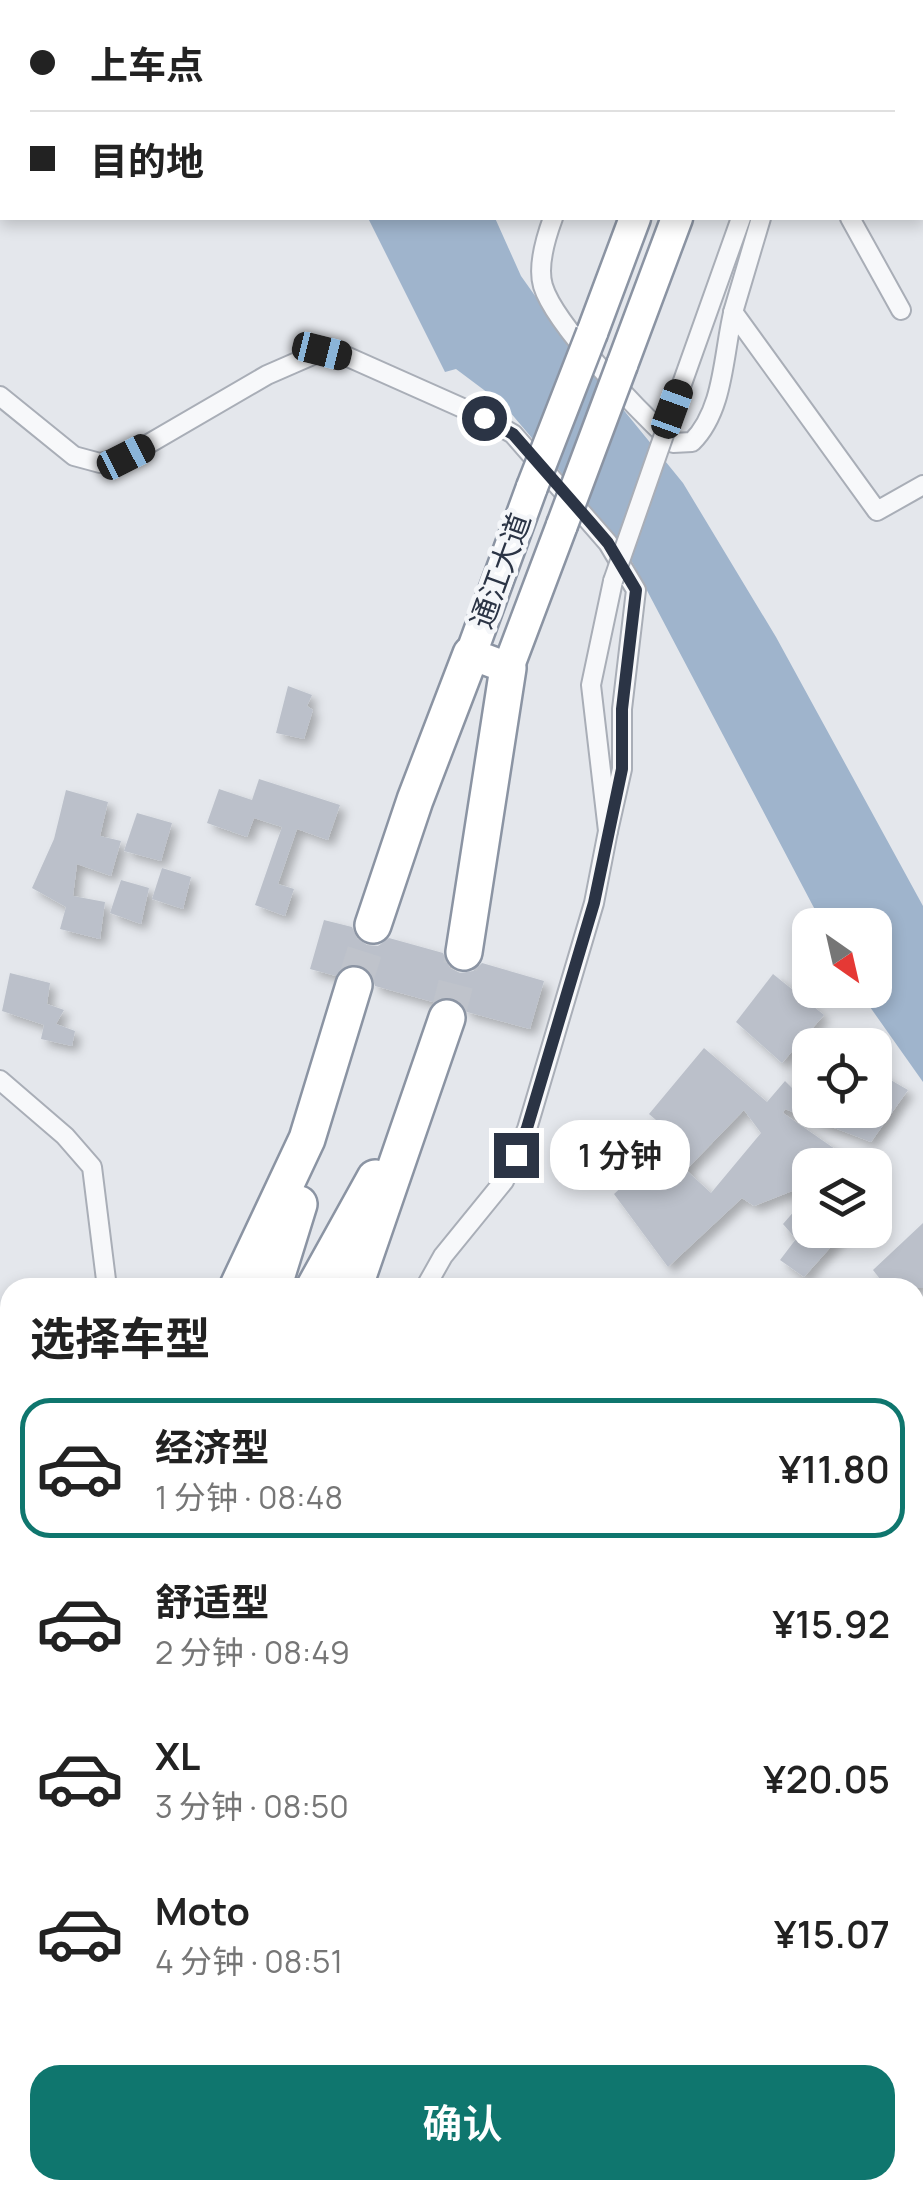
<!DOCTYPE html>
<html lang="zh">
<head>
<meta charset="utf-8">
<style>
	body { margin:0; font-family:Manrope,"Noto Sans SC",sans-serif; background:#f2f2f2; color:#222; height:100vh; display:flex; flex-direction:column; font-size:38px; white-space:nowrap }
	* { box-sizing:border-box; margin:0 }
	p { font-size:32px; color:#767676 }
	.icon { flex:none; width:55px; height:55px; fill:none; stroke:currentColor; stroke-width:2; stroke-linecap:round; stroke-linejoin:round }
	.map { position:relative; flex:1; overflow:hidden }
	.drawer { position:absolute; left:0px; top:1278px; width:925px; height:922px; display:flex; flex-direction:column; background:#fff; border-radius:30px 30px 0 0; box-shadow:0 5px 15px #0003 }
	.drawer>* { flex:none }
	.hud { position:absolute; left:0px; top:0px; width:925px; height:220px; box-shadow:0 5px 15px #0003; display:grid; align-content:center; height:220px; padding:0 30px; background:#fff }
	.needle { width:65px; rotate:146deg }
	.buttons { position:absolute; left:792px; top:908px; display:grid; gap:20px }
	.buttons a { display:grid; place-items:center; width:100px; height:100px; border-radius:20px; background:#fff; box-shadow:0 5px 15px #0003; font-size:50px }
	.end { position:absolute; width:45px; height:45px; margin:-22px; border:12px solid #2b3445; background:#fff; box-shadow:0 0 0 5px #fff }
	.from { border-radius:50% }
	.bubble { position:absolute; height:70px; border-radius:30px; background:#fff; box-shadow:0 5px 15px #0003; font-size:32px; font-weight:600; line-height:70px; text-align:center }
	.car { position:absolute; width:30px; height:60px; margin:-30px -15px; border-radius:12px; box-shadow:0 0 8px 2px #0007; background:linear-gradient(#222 24%,#8ab4d8 0 40%,#222 0 76%,#8ab4d8 0 86%,#222 0) }
	.hud b { display:flex; align-items:center; gap:35px; height:95px; font-size:38px }
	.hud b+b { border-top:2px solid #e0e0e0 }
	.hud i { width:25px; height:25px; background:#222 }
	ul { padding:0; list-style:none }
	li { display:flex; align-items:center; gap:30px; height:140px; margin:0 20px 15px; padding:0 10px; border:5px solid transparent; border-radius:30px }
	li div { flex:1 }
	li b { display:block; font-size:38px }
	li em { font-style:normal; font-weight:600 }
	li.on { border-color:#0f766e }
	li>.icon { width:90px; height:90px; stroke-width:1.5 }
	h2 { padding:0 30px; font-size:45px; line-height:120px }
	.cta { display:flex; gap:20px; margin-top:auto; padding:20px 30px }
	.cta a { flex:1; height:115px; border-radius:30px; background:#0f766e; color:#fff; font-size:40px; font-weight:600; line-height:115px; text-align:center }
	.map>svg:first-child { display:block }
	.water { fill:#9fb4cc }
	.building { fill:#bbc0ca; fill-rule:evenodd; filter:url(#shadow) }
	.lines { fill:none; stroke-linecap:round; stroke-linejoin:round }
	.motorway-tunnel { stroke:#bfc3cb; stroke-width:35; stroke-dasharray:35 18; stroke-linecap:butt }
	.minor-casing { stroke:#a9aeb7; stroke-width:22 }
	.trunk-casing { stroke:#8b94a3; stroke-width:35 }
	.motorway-casing { stroke:#8b94a3; stroke-width:40 }
	.minor { stroke:#f7f8fa; stroke-width:18 }
	.trunk { stroke:#fff; stroke-width:30 }
	.motorway { stroke:#fff; stroke-width:35 }
	.minor-bridge-casing { stroke:#a9aeb7; stroke-width:22; stroke-linecap:butt }
	.trunk-bridge-casing { stroke:#8b94a3; stroke-width:35; stroke-linecap:butt }
	.minor-bridge { stroke:#f7f8fa; stroke-width:18 }
	.trunk-bridge { stroke:#fff; stroke-width:30 }
	.route { stroke:#2b3445; stroke-width:12 }
	.labels { text-anchor:middle; stroke-width:9; stroke-linejoin:round; paint-order:stroke }
	.street-label { font-size:30px; fill:#2b3445; stroke:#f4f6f9 }
</style>
</head>
<body>
<div class="map">
<svg width="923" height="2199" viewBox="0 0 923 2199">
	<defs>
		<filter id="shadow"><feDropShadow dx="6" dy="6" stdDeviation="5" flood-color="#0004"/></filter>
	</defs>
	<rect width="100%" height="100%" fill="#e4e7ec"/>
	<path class="water" d="M368,218h127l26,58 44,62 118,145 93,154 147,269v176l-65,-92h17v-65h-52l-191,-363 -25,-35 -103,-122 -48,-36 -11,3z"/>
	<g class="building">
		<path d="M288,686l24,9 -5,11 6,4 -9,29 -28,-6z"/>
		<path d="M259,779l81,26 -12,35 -31,-11 -19,55 16,5 -9,27 -30,-11 27,-78 -28,-9 -7,19 -40,-14 12,-34 33,11z"/>
		<path d="M66,790l42,12 -8,34 21,5 -10,35 -34,-12 -4,32 32,6 -5,37 -40,-10 6,-22 -34,-19 22,-49z"/>
		<path d="M137,813l35,10 -11,38 -37,-10z"/>
		<path d="M162,868l29,9 -8,32 -31,-10z"/>
		<path d="M121,880l28,8 -8,36 -31,-11z"/>
		<path d="M324,920l28,7 5,11 10,7 11,1 11,-8 54,15 7,15 10,5 13,-2 9,-8 62,18 -14,48 -63,-17 -5,-9 -9,-5 -11,-1 -9,5 -58,-16 -5,-15 -11,-6h-11l-12,11 -26,-7z"/>
		<path d="M10,973l40,10 -3,21 17,6 -8,14 19,7 -3,15 -31,-7 3,-14 -42,-14z"/>
		<path d="M773,974l51,41 -42,48 -46,-41z"/>
		<path d="M704,1048l63,54 18,-21 25,25v4h65v-39l33,19 -37,52 -86,-33 -2,4 75,52h-48v19l-56,22 -12,-8 -74,69 -54,-73 62,-57 -27,-23zM744,1110l17,23 -50,60 -25,-23z"/>
		<path d="M810,1193v37h36l-42,47 -24,-17 16,-21 -13,-15z"/>
		<path d="M923,1223v65h-36l-14,-18z"/>
	</g>
	<g class="lines">
		<g class="motorway-tunnel">
			<path d="M354,985l19,-60"/>
			<path d="M447,1018l17,-66"/>
		</g>
		<defs>
			<g id="minor">
				<path d="M652,2l1,-2"/>
				<path d="M817,2l1,-2"/>
				<path d="M553,218c-7,19 -16,48 -10,68 12,40 98,127 130,157l19,-1c33,-33 31,-90 42,-133 9,-31 18,-61 27,-91"/>
				<path d="M850,218l51,92"/>
				<path d="M733,312l144,199 46,-26"/>
				<path d="M0,396l74,60 26,7 26,-6 141,-82 55,-24 26,6 137,61 28,16 95,109 28,47 -14,119v60l-14,62"/>
				<path d="M673,409l68,-191"/>
				<path d="M0,1080l65,56 27,31 15,121"/>
				<path d="M425,1288l18,-32 61,-75 23,-52 67,-226 14,-72 -17,-146 22,-104"/>
				<path d="M0,1457l10,-4"/>
				<path d="M915,1988l4,6 -4,4"/>
			</g>
			<g id="trunk">
				<path d="M715,2l1,-2"/>
				<path d="M759,2l1,-2"/>
				<path d="M592,333l43,-115"/>
				<path d="M622,365l55,-147"/>
				<path d="M532,487l-61,167 37,14 54,-143"/>
			</g>
			<g id="motorway">
				<path d="M373,925l42,-125 56,-146"/>
				<path d="M464,952l44,-284"/>
				<path d="M237,1288l70,-149 47,-154"/>
				<path d="M273,1288l26,-84"/>
				<path d="M314,1288l61,-110"/>
				<path d="M354,1288l93,-270"/>
				<path d="M0,1503l10,-4"/>
				<path d="M0,1591l10,6"/>
				<path d="M0,1930l10,1"/>
				<path d="M0,2025l10,5"/>
				<path d="M0,2080l10,5"/>
				<path d="M0,2189l10,-33"/>
				<path d="M118,2190l20,9"/>
				<path d="M242,2190l20,9"/>
				<path d="M366,2190l20,9"/>
				<path d="M515,2190l16,9"/>
				<path d="M661,2190l10,9"/>
				<path d="M92,2199l1,-9"/>
			</g>
		</defs>
		<use href="#minor" class="minor-casing"/>
		<use href="#trunk" class="trunk-casing"/>
		<use href="#motorway" class="motorway-casing"/>
		<use href="#minor" class="minor"/>
		<use href="#trunk" class="trunk"/>
		<use href="#motorway" class="motorway"/>
		<defs>
			<path id="minor-bridge" d="M613,581l60,-172"/>
			<g id="trunk-bridge">
				<path d="M532,487l60,-154"/>
				<path d="M562,525l60,-160"/>
			</g>
		</defs>
		<use href="#minor-bridge" class="minor-bridge-casing"/>
		<use href="#trunk-bridge" class="trunk-bridge-casing"/>
		<use href="#minor-bridge" class="minor-bridge"/>
		<use href="#trunk-bridge" class="trunk-bridge"/>
	</g>
	<g class="lines">
		<path class="route" d="M484,418l29,16 77,88 18,21 28,47 -14,119v60l-28,134 -67,225 -11,27"/>
	</g>
	<g class="labels">
		<g class="street-label">
			<text transform="translate(501 571) rotate(-70)" y="10">通江大道</text>
		</g>
	</g>
</svg>
<div class="buttons">
<a><svg class="needle" viewBox="-14 -14 28 28"><path d="M0-13l5 13h-10z" fill="#e53935"/><path d="M0 13l5-13h-10z" fill="#767676"/></svg></a>
<a><svg class="icon" aria-label="locate" viewBox="0 0 24 24"><circle cx="12" cy="12" r="6"/><path d="M12 2v4M12 18v4M2 12h4M18 12h4"/></svg></a>
<a><svg class="icon" aria-label="layers" viewBox="0 0 24 24"><path d="M12 4l9 5-9 5-9-5zM3 14l9 5 9-5"/></svg></a>
</div>
<i class="end from" style="left:484px;top:418px"></i>
<i class="end" style="left:516px;top:1155px"></i>
<div class="bubble" style="left:550px;top:1120px;width:140px">1 分钟</div>
<i class="car" style="left:322px;top:351px;rotate:104deg"></i>
<i class="car" style="left:672px;top:409px;rotate:20deg"></i>
<i class="car" style="left:126px;top:457px;rotate:63deg"></i>
<div class="hud">
<b><i class="from"></i>上车点</b>
<b><i></i>目的地</b>
</div>
<section class="drawer">
<h2>选择车型</h2>
<ul>
<li class="on"><svg class="icon" aria-label="car" viewBox="0 0 24 24"><path d="M5 17H2v-5l4-1 3-4h7l3 4 3 1v5h-3M9 17h6M6 11h13"/><circle cx="7" cy="17" r="2"/><circle cx="17" cy="17" r="2"/></svg><div><b>经济型</b><p>1 分钟 · 08:48</p></div><em>¥11.80</em></li>
<li><svg class="icon" aria-label="car" viewBox="0 0 24 24"><path d="M5 17H2v-5l4-1 3-4h7l3 4 3 1v5h-3M9 17h6M6 11h13"/><circle cx="7" cy="17" r="2"/><circle cx="17" cy="17" r="2"/></svg><div><b>舒适型</b><p>2 分钟 · 08:49</p></div><em>¥15.92</em></li>
<li><svg class="icon" aria-label="car" viewBox="0 0 24 24"><path d="M5 17H2v-5l4-1 3-4h7l3 4 3 1v5h-3M9 17h6M6 11h13"/><circle cx="7" cy="17" r="2"/><circle cx="17" cy="17" r="2"/></svg><div><b>XL</b><p>3 分钟 · 08:50</p></div><em>¥20.05</em></li>
<li><svg class="icon" aria-label="car" viewBox="0 0 24 24"><path d="M5 17H2v-5l4-1 3-4h7l3 4 3 1v5h-3M9 17h6M6 11h13"/><circle cx="7" cy="17" r="2"/><circle cx="17" cy="17" r="2"/></svg><div><b>Moto</b><p>4 分钟 · 08:51</p></div><em>¥15.07</em></li>
</ul>
<div class="cta"><a>确认</a></div>
</section>
</div>
</body>
</html>
